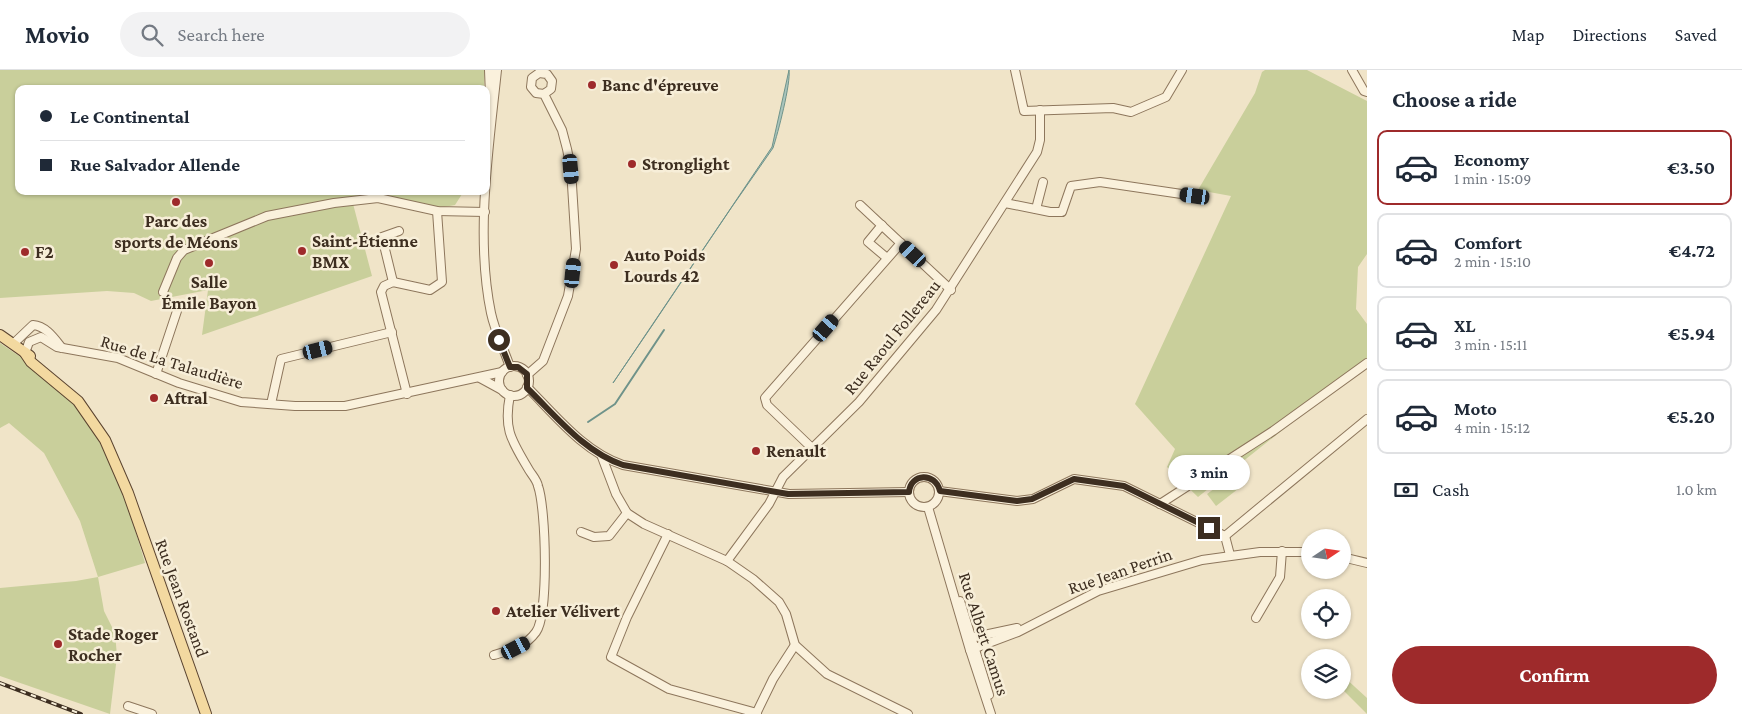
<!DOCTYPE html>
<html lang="en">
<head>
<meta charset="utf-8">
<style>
	body { margin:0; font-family:"Crimson Pro",serif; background:#f2f2f3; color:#1f2937; height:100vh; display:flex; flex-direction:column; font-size:19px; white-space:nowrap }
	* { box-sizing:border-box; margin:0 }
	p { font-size:16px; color:#747a83 }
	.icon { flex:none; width:28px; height:28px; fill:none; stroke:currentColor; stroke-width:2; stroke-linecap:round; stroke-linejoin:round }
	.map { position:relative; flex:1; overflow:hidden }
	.drawer { display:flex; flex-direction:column; background:#fff; width:375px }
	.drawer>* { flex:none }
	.top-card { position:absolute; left:15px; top:15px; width:475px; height:110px; border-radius:10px; box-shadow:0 1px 4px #0004; display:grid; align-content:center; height:110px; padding:0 25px; background:#fff }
	.needle { width:32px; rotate:77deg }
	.fabs { position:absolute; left:1301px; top:459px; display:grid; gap:10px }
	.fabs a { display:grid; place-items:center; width:50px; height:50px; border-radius:50%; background:#fff; box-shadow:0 1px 4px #0004; font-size:25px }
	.end { position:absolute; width:22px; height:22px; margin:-11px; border:6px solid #3d2e20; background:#fff; box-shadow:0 0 0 2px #fff }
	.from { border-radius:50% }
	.bubble { position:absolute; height:35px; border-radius:18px; background:#fff; box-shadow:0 1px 4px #0004; font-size:16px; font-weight:700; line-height:35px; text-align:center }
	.car { position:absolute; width:15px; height:30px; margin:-15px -8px; border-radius:6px; box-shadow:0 0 4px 1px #0007; background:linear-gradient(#222 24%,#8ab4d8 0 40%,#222 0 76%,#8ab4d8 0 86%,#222 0) }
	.top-card b { display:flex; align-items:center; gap:18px; height:48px; font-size:19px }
	.top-card b+b { border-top:1px solid #e0e1e3 }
	.top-card i { width:12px; height:12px; background:#1f2937 }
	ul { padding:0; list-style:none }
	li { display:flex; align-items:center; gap:15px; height:75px; margin:0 10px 8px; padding:0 15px; border:2px solid #e0e1e3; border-radius:10px }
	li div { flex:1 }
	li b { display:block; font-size:19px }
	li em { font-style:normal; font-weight:700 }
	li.on { border-color:#9e2a2b }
	li>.icon { width:45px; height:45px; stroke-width:1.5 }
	h2 { padding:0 25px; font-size:22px; line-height:60px }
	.pay { display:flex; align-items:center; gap:12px; height:55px; padding:0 25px; font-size:19px }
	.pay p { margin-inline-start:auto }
	.button { display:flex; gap:10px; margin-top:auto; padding:10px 25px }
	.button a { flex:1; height:58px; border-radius:30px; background:#9e2a2b; color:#fff; font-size:20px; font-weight:700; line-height:58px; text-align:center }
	header { display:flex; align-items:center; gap:30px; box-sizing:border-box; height:70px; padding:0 25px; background:#fff; border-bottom:1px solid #e0e1e3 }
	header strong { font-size:24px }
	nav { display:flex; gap:28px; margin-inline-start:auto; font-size:18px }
	.search { width:350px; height:45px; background:#f2f2f3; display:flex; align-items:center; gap:12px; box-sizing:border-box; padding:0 18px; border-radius:28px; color:#747a83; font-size:19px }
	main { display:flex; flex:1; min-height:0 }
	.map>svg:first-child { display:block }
	.green { fill:#c9cf9b }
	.water { fill:#a9c4bc; stroke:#6f938a }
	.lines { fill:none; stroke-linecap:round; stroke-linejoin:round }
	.stream { stroke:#6f938a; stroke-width:2 }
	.minor-casing { stroke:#8d765c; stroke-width:10 }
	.major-casing { stroke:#5b4430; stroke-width:12 }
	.minor { stroke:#faf1dc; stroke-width:8 }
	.major { stroke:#f3d9a0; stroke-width:10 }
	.rail-casing { stroke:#3d2e20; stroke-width:4 }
	.rail { stroke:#f7eed8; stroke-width:2; stroke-dasharray:5.5; stroke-linecap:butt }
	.route { stroke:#3d2e20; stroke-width:6 }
	.poi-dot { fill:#9e2a2b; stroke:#f7eed8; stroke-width:2 }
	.labels { text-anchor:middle; stroke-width:5; stroke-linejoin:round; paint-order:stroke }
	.poi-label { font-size:18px; font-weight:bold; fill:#3d2e20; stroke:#f7eed8; text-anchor:start }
	.street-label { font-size:18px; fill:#3d2e20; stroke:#f7eed8 }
</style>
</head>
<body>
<header>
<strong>Movio</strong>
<div class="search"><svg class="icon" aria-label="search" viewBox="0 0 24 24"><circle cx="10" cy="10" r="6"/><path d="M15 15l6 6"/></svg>Search here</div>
<nav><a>Map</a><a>Directions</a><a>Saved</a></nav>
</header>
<main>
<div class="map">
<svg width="1367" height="644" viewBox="0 0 1367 644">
	<rect width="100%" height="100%" fill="#f0e4c8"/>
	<g class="green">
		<path d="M0,0h485l-1,19h-465v102h445l-9,14 -16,3 -24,-6 -63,-2 20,76 -170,59 6,-45 -57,11 -17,-8 -27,-2 -107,7z"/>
		<path d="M1265,0h42l60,31v153l-9,13 -2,42 11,15v39l-169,134 -31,-30 8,-18 -40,-45 96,-208 -33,-6 57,-97 7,-21z"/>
		<path d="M0,273c17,12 37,24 53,38 51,47 73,117 92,182l-47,14 6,34 11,22 2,23 -7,58 -110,-38v-88l76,-7 22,-4 -18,-56 -36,-68 -35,-30 -9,5z"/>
		<path d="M1230,407l8,12 -22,17 -9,-12z"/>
		<path d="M1343,606l24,22v16l-24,-24z"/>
	</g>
	<path class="water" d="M789,0c2,13 -11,63 -16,78 -55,77 -106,157 -160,235l159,-236z"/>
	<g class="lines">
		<path class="stream" d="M588,352l27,-18 49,-74"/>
		<defs>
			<g id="minor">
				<path d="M489,0l1,25"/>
				<path d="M497,0c-8,77 -22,166 -6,243 4,19 13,36 19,54"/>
				<path d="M1015,0l9,41 89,-3 18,4 35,-15 16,-27"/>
				<path d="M1352,0l12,21 3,1"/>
				<path d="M1005,133l45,9h12l9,-26 29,-4 95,14"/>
				<path d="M860,135l91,85"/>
				<path d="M1036,139l7,-27"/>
				<path d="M882,155l-14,17 19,16"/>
				<path d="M393,212l-11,-45 17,-6"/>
				<path d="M163,222l14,-34 7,-8 83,-34 67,-13 44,-5 59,13 48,1"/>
				<path d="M13,274l20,-19c13,1 21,13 29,23"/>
				<path d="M25,283l4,-11 12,-5 16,10 61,11 61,25 62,19 54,4h50l157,-34"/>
				<circle cx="514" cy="311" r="15"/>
				<path d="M156,304l21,-63"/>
				<path d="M527,305l16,-14 25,-65 8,-47 -5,-80 -4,-20 -5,-19 -18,-36 -8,-1 -5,-6 1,-9 7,-5 8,1 5,7 -1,8 -7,5"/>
				<path d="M480,308l22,12"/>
				<path d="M527,317c29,29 57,65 96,78l166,29 120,-2"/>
				<path d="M407,324l-26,-102 3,-6 9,-4 37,8 12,-8 -5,-71"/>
				<path d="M271,334l10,-45 111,-27"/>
				<path d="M813,379l-46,-44 -2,-7 136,-155"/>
				<path d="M602,387l14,37 11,19 17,11 83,37 26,18 26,23 7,12 9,31 32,29 81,40"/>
				<circle cx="924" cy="422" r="15"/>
				<path d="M939,421l78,10 16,-2 41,-20 50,7 101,50 5,19"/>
				<path d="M1160,434l113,-73 94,-68"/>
				<path d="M928,437l42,143 21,64"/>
				<path d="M581,462l13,5 15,-1 18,-23"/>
				<path d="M668,464l-41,83 -16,40 58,32 88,24"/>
				<path d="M1225,466l142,-117"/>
				<path d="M1342,487l25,6"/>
				<path d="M727,491l42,-57 14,-27 76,-75 77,-92 101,-158 3,-12v-30"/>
				<path d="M960,531l29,94"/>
				<path d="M1256,548l24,-41 2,-26"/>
				<path d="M970,568l47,-10"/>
				<path d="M970,580l48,-18 80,-41 104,-31 58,-8h50"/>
				<path d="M494,585c17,-5 31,-8 42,-23 13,-18 10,-124 2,-146 -1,-6 -6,-11 -9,-16 -17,-29 -26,-40 -19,-75"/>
				<path d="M128,636l24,8"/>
				<path d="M756,644l17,-35 22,-34"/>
			</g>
			<g id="major">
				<path d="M0,265l30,21"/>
				<path d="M25,283l6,9 47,39 27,39 23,53 78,221"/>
			</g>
		</defs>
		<use href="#minor" class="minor-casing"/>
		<use href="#major" class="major-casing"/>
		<use href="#minor" class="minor"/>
		<use href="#major" class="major"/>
		<defs>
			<path id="rail" d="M0,613l81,31"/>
		</defs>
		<use href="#rail" class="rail-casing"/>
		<use href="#rail" class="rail"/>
	</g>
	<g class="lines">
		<path class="route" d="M499,270l11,27h8l9,7v14c29,28 57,64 96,77l165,29 121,-2c2,-19 26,-20 31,-1l77,10 15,-2 42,-20 50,7 85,42"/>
	</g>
	<g class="poi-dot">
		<circle cx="592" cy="15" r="5"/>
		<circle cx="632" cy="94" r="5"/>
		<circle cx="176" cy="132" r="5"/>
		<circle cx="302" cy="181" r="5"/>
		<circle cx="25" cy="182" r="5"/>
		<circle cx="209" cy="193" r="5"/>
		<circle cx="614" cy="195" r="5"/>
		<circle cx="154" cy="328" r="5"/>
		<circle cx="756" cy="381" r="5"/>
		<circle cx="496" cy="541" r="5"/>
		<circle cx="58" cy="574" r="5"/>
	</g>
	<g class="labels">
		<g class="poi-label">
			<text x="602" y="21">Banc d'épreuve</text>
			<text x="642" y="100">Stronglight</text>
			<text x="176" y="157" text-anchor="middle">Parc des<tspan x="176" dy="21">sports de Méons</tspan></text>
			<text x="312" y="177">Saint-Étienne<tspan x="312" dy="21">BMX</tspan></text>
			<text x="35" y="188">F2</text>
			<text x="624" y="191">Auto Poids<tspan x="624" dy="21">Lourds 42</tspan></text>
			<text x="209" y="218" text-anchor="middle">Salle<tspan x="209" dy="21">Émile Bayon</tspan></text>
			<text x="164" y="334">Aftral</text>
			<text x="766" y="387">Renault</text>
			<text x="506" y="547">Atelier Vélivert</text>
			<text x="68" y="570">Stade Roger<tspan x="68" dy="21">Rocher</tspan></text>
		</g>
		<g class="street-label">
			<text transform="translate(892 267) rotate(-51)" y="6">Rue Raoul Follereau</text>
			<text transform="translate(172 292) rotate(17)" y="6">Rue de La Talaudière</text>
			<text transform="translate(1120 501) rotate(-19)" y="6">Rue Jean Perrin</text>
			<text transform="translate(182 528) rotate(70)" y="6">Rue Jean Rostand</text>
			<text transform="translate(984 564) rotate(72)" y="6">Rue Albert Camus</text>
		</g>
	</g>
</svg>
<div class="fabs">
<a><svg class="needle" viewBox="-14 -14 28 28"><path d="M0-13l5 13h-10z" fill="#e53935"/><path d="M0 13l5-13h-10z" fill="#747a83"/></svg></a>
<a><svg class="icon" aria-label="locate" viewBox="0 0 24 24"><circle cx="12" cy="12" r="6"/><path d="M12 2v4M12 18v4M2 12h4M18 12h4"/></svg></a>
<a><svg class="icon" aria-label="layers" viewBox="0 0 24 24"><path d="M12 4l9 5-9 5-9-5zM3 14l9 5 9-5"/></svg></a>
</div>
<i class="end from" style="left:499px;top:270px"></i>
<i class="end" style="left:1209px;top:458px"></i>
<div class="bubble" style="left:1168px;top:385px;width:82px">3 min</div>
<i class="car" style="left:571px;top:99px;rotate:175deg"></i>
<i class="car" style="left:1195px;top:126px;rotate:278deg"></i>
<i class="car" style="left:913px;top:184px;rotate:313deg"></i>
<i class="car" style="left:573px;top:203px;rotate:6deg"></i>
<i class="car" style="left:826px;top:258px;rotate:41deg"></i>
<i class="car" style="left:318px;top:280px;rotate:76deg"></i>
<i class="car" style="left:516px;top:578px;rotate:63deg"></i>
<div class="top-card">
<b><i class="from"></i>Le Continental</b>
<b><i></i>Rue Salvador Allende</b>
</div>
</div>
<section class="drawer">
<h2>Choose a ride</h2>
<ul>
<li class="on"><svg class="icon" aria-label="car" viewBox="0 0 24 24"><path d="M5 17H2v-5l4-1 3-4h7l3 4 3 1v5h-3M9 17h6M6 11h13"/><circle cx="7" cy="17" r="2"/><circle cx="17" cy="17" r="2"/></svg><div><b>Economy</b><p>1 min · 15:09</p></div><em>€3.50</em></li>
<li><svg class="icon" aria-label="car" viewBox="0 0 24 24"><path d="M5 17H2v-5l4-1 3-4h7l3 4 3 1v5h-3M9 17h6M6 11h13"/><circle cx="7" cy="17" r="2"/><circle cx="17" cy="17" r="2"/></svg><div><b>Comfort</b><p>2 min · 15:10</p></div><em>€4.72</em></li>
<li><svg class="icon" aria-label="car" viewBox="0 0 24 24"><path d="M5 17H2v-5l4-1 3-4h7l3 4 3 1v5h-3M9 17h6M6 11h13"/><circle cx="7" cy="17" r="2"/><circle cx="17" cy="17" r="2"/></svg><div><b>XL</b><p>3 min · 15:11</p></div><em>€5.94</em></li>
<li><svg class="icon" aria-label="car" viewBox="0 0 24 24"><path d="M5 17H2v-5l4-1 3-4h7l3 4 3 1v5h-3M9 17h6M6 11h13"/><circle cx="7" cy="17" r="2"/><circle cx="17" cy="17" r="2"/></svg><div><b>Moto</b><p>4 min · 15:12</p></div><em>€5.20</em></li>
</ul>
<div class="pay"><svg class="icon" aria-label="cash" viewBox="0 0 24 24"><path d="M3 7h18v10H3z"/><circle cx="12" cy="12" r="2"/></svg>Cash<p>1.0 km</p></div>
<div class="button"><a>Confirm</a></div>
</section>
</main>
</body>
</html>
